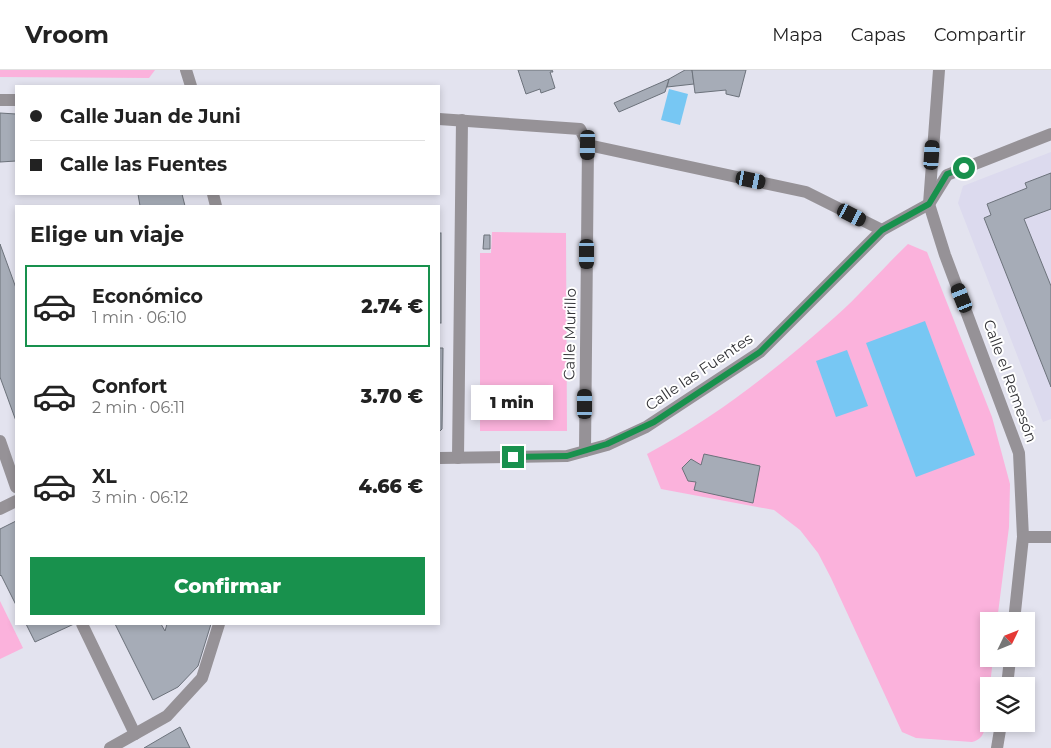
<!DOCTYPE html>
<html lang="es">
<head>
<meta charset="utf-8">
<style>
	body { margin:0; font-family:Montserrat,sans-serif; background:#f6f6f6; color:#222; height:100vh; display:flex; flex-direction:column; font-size:19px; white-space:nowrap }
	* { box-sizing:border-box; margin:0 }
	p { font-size:16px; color:#767676 }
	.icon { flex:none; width:28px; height:28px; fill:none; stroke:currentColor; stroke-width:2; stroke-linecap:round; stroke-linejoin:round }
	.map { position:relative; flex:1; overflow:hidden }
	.details { position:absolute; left:15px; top:135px; width:425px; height:420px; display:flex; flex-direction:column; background:#fff; border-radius:0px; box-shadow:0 2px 8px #0003 }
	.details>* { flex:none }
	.banner { position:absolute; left:15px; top:15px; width:425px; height:110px; border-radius:0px; box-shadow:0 2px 8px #0003; display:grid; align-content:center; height:110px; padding:0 15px; background:#fff }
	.needle { width:32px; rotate:47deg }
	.buttons { position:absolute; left:980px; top:542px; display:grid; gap:10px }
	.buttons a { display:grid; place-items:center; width:55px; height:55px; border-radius:0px; background:#fff; box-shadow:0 2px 8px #0003; font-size:25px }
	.end { position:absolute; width:22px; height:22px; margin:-11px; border:6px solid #18914d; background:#fff; box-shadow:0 0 0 2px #fff }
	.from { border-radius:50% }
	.bubble { position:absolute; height:35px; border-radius:0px; background:#fff; box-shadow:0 2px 8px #0003; font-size:16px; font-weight:800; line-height:35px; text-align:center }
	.car { position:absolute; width:15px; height:30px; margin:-15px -8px; border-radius:6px; box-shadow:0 0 4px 1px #0007; background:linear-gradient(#222 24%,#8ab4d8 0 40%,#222 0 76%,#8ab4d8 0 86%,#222 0) }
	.banner b { display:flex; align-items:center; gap:18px; height:48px; font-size:19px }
	.banner b+b { border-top:1px solid #e0e0e0 }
	.banner i { width:12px; height:12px; background:#222 }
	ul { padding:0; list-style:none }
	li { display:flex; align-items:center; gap:15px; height:82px; margin:0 10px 8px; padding:0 5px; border:2px solid transparent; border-radius:0px }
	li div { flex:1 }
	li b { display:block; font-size:19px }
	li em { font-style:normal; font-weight:800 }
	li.current { border-color:#18914d }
	li>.icon { width:45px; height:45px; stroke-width:1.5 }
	h2 { padding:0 15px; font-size:22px; line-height:60px }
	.button { display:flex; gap:10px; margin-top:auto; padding:10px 15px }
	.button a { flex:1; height:58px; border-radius:0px; background:#18914d; color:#fff; font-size:20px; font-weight:800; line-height:58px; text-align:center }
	header { display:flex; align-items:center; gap:30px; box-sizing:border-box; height:70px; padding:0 25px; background:#fff; border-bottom:1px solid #e0e0e0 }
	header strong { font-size:24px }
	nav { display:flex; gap:28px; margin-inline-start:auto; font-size:18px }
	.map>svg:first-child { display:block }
	.built { fill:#dcdaee }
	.green { fill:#fbb2dc }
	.water { fill:#77c7f3 }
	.building { fill:#a6acb7; stroke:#6c727b }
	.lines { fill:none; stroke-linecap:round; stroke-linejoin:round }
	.minor { stroke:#969297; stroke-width:12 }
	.route { stroke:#18914d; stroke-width:6 }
	.labels { text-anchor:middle; stroke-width:4; stroke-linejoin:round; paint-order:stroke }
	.street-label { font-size:15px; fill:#353539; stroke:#fff }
</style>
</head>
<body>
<header>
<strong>Vroom</strong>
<nav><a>Mapa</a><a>Capas</a><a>Compartir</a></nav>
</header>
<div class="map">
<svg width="1051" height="678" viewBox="0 0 1051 678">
	<rect width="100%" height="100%" fill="#e3e3ef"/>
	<path class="built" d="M1051,82v267l-8,3 -85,-219 5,-17z"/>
	<g class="green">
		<path d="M0,0h155l-6,8 -149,-1z"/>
		<path d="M492,162l74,1 1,198h-87v-178h11z"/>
		<path d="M908,174l19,8 65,165 18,67 -1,43 -12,94h-8v38h4l-8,69c-2,8 -5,12 -13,14l-56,-4 -14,-6 -71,-154 -13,-25 -18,-23 -26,-20 -113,-21 -14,-35c68,-36 130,-85 188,-137 25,-22 48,-49 73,-73z"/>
		<path d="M0,531l23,47 -23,11z"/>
	</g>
	<g class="water">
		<path d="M669,19l19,5 -8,31 -19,-5z"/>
		<path d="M925,251l50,134 -59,22 -50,-134z"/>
		<path d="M847,280l21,56 -32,11 -20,-56z"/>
	</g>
	<g class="building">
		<path d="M518,0h34l1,2h-3l5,16 -14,5 -1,-4 -14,5z"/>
		<path d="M685,0h7l2,14 -27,3 2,-8z"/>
		<path d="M692,0h54l-7,27 -13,-3v-4l-31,3z"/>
		<path d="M669,9l-4,13 -46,20 -5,-9z"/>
		<path d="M0,43l16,1v47l-16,1z"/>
		<path d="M1051,103v36l-27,10 27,67v101l-67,-169 7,-3 -4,-11 40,-16 -2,-5z"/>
		<path d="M138,124h44l3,12h-45z"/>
		<rect x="439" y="163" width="2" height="90"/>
		<path d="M484,165h6v14h-7z"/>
		<path d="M0,174l16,44v133l-16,-44z"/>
		<path d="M439,278h4l-1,81 -3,3z"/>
		<path d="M704,384l56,12 -7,37 -59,-13 2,-8 -8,-1 -6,-13 9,-9 10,6z"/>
		<path d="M16,451v84l-15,-30 -1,1v-47z"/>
		<path d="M26,554h48l-39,18z"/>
		<path d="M115,554h46l4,7 2,-7h44l-13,42 -20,21 -25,13z"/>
		<path d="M180,657l10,21h-46z"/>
	</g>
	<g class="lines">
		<g class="minor">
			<path d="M186,0l5,16"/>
			<path d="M939,0l-10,134 16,51 74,198 4,84 -9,84"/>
			<path d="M0,30h16"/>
			<path d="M439,49l141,10 8,16 -3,306"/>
			<path d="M588,75l218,47 76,38"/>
			<path d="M213,124l3,12"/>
			<path d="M0,371l16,46"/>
			<path d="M439,388l128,-2 40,-11 39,-18 114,-75 122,-122 47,-26 18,-29 104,-41"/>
			<path d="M458,388l4,-338"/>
			<path d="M0,439l16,-8"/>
			<path d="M1023,467h28"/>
			<path d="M82,554l53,110"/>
			<path d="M1007,616l3,-27"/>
			<path d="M110,678l57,-32 35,-38 17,-54"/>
			<path d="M997,678l4,-24"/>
		</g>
	</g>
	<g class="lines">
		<path class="route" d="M513,387l54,-1 40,-12 47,-22 106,-70 122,-122 47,-26 18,-30 17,-6"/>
	</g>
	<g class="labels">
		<g class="street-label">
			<text transform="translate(570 264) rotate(-89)" y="5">Calle Murillo</text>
			<text transform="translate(699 302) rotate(-34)" y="5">Calle las Fuentes</text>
			<text transform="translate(1010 311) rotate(70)" y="5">Calle el Remesón</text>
		</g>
	</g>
</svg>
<div class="buttons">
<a><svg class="needle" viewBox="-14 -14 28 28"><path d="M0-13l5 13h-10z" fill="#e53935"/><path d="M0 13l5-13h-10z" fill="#767676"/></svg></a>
<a><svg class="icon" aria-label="layers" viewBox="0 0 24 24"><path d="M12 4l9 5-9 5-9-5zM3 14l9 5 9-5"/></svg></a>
</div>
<i class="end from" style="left:964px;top:98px"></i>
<i class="end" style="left:513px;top:387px"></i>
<div class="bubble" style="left:471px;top:315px;width:82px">1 min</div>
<i class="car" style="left:588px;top:75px;rotate:181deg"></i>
<i class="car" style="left:932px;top:85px;rotate:4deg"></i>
<i class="car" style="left:751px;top:110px;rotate:102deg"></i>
<i class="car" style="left:852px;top:145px;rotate:117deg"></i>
<i class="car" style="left:587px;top:184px;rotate:180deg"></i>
<i class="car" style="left:962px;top:228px;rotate:338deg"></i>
<i class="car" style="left:585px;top:334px;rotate:0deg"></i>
<div class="banner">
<b><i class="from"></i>Calle Juan de Juni</b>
<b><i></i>Calle las Fuentes</b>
</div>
<section class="details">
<h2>Elige un viaje</h2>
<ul>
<li class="current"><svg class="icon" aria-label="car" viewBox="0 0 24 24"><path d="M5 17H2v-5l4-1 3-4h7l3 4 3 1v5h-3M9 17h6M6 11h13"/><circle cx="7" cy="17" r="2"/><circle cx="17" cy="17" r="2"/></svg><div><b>Económico</b><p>1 min · 06:10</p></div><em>2.74 €</em></li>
<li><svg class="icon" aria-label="car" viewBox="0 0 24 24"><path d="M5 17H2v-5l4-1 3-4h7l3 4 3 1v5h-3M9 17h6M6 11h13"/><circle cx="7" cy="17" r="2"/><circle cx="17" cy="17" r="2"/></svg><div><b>Confort</b><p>2 min · 06:11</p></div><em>3.70 €</em></li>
<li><svg class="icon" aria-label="car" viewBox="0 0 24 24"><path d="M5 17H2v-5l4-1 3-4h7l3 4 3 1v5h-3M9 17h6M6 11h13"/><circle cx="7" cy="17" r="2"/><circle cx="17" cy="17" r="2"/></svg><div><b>XL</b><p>3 min · 06:12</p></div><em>4.66 €</em></li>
</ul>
<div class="button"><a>Confirmar</a></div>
</section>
</div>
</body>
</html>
